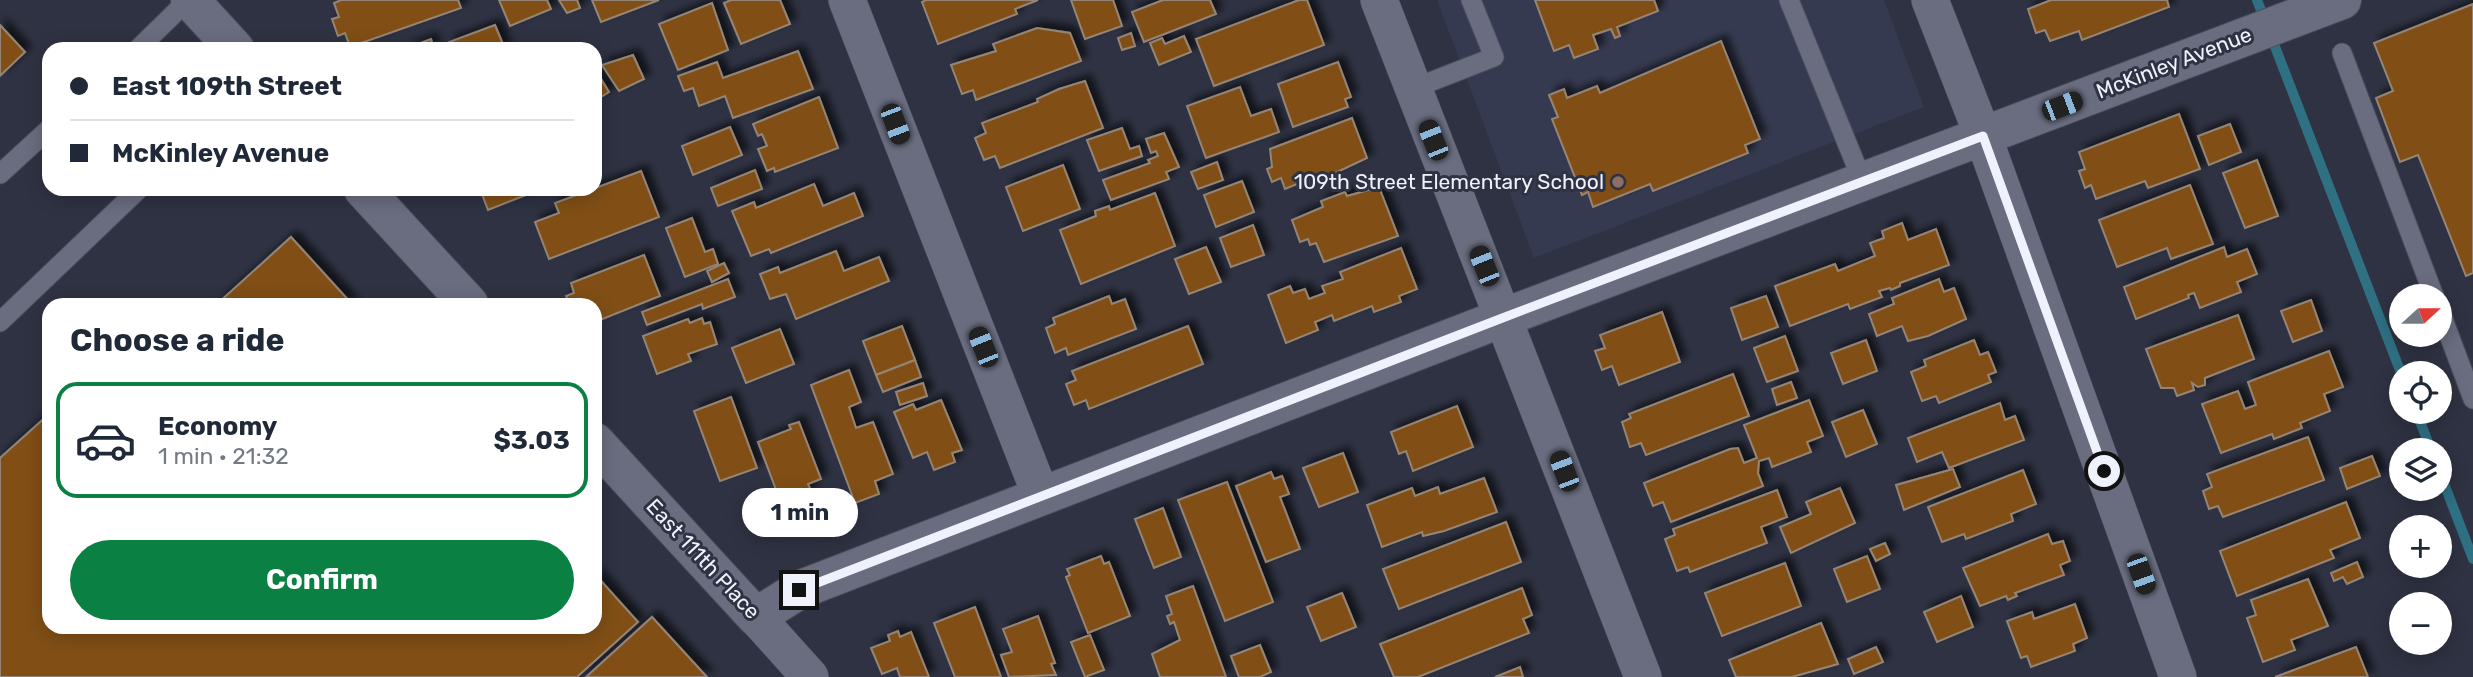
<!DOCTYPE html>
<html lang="en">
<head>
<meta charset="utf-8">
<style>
	body { margin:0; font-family:Rubik,sans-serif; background:#f2f2f3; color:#1f2937; height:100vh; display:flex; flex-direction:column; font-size:26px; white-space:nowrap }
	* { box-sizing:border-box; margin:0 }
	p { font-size:23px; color:#747a83 }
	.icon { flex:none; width:38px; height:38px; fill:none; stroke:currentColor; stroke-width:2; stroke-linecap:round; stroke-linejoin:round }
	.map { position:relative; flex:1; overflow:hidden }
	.details { position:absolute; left:42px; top:298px; width:560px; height:336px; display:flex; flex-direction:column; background:#fff; border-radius:21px; box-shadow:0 4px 18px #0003 }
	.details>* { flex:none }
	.hud { position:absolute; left:42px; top:42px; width:560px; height:154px; border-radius:21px; box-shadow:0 4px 18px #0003; display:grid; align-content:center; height:154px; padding:0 28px; background:#fff }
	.needle { width:46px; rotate:69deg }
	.controls { position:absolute; left:2389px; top:284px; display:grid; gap:14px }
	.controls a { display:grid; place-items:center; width:63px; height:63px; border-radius:50%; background:#fff; box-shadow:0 4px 18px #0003; font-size:35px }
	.end { position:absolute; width:32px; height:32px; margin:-16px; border:9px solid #eff1fc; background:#111; box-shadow:0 0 0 4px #111 }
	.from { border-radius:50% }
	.bubble { position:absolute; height:49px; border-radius:24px; background:#fff; box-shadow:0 4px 18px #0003; font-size:23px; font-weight:700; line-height:49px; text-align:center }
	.car { position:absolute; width:21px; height:42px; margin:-21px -10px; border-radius:9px; box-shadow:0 0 5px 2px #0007; background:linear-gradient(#222 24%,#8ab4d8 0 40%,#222 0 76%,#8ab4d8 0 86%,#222 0) }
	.hud b { display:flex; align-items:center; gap:24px; height:66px; font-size:26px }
	.hud b+b { border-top:2px solid #e0e1e3 }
	.hud i { width:18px; height:18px; background:#1f2937 }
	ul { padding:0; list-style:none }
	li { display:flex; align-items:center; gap:21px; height:116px; margin:0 14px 10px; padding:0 14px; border:4px solid #e0e1e3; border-radius:21px }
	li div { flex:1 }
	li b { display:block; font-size:26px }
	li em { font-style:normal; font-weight:700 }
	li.on { border-color:#0b8043 }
	li>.icon { width:63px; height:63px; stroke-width:1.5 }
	h2 { padding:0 28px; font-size:32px; line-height:84px }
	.action { display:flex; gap:14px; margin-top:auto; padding:14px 28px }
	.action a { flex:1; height:80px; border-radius:42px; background:#0b8043; color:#fff; font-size:28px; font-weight:700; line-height:80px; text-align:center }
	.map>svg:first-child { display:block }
	.built { fill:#363a50 }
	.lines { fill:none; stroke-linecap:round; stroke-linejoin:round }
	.stream { stroke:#2f7083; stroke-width:10 }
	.building { fill:#815017; stroke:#958576; stroke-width:2; filter:url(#shadow) }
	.service-casing { stroke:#4a4d5b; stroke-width:21 }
	.minor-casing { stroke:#4a4d5b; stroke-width:38 }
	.tertiary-casing { stroke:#4a4d5b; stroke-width:40 }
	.service { stroke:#696d7f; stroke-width:19 }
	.minor { stroke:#696d7f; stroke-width:37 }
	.tertiary { stroke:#696d7f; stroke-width:38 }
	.route { stroke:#eff1fc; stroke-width:9 }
	.education-dot { fill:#8d6e63; stroke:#2e3242; stroke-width:2.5 }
	.labels { text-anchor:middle; stroke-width:6; stroke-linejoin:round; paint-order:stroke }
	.street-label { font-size:21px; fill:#eff1fc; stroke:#2e3242 }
	.poi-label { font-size:21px; fill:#eff1fc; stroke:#2e3242; text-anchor:end }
</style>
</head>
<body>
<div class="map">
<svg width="2473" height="677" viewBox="0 0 2473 677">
	<defs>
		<filter id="shadow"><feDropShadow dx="6" dy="-6" stdDeviation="3.5" flood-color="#0009"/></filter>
	</defs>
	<rect width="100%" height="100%" fill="#2e3242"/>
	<path class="built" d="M1437,0h447l40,107 -390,151z"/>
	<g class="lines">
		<g class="stream">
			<path d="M2257,0l144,373"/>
			<path d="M2416,411l15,39"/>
			<path d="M2440,473l33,86"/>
		</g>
	</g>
	<g class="building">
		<path d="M341,0h117l3,8 -111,39 -5,-14 -7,3 -6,-17 7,-2 -5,-14z"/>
		<path d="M499,0h48l4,9 -41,17z"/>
		<path d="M559,0h18l3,8 -13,5z"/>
		<path d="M592,0h67l-58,22z"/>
		<path d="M731,0h49l10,24 -49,20 -17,-41z"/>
		<path d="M926,0h112l-23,9 2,5 -79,30 -16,-42z"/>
		<path d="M1071,0h42l9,26 -37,13z"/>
		<path d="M1163,0h47l6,14 -72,28 -12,-30z"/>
		<path d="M1299,0h8l17,45 -110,41 -18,-47z"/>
		<path d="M1535,0h119l4,11 -41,16 3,9 -5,2 -4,-9 -18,6 5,14 -24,9 -5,-13 -15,6z"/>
		<path d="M2051,0h116l2,7 -87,33 -3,-9 -29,10 -5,-11 -9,3 -8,-24z"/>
		<path d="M712,3l16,47 -50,20 -19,-46z"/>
		<path d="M2473,4v269l-7,3 -48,-121 -18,7 -24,-64 17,-7 -19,-48z"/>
		<path d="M0,25l25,27 -25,24z"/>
		<path d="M495,25l10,24h-54l-2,-7z"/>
		<path d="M1037,28l33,5 11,28 -105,39 -3,-10 -11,4 -11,-29 45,-14 -3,-7z"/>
		<path d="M1131,33l4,13 -13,4 -4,-12z"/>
		<path d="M1184,36l7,16 -32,13 -9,-22 12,-5 3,6z"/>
		<path d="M431,39l3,10h-29z"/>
		<path d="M1721,41l39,98 -15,6 3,8 -95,38 -3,-7 -57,23 -5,-15 -6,3 -30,-76 6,-2 -9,-22 15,-6 3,9 30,-12 3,7z"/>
		<path d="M798,51l15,38 -80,29 -8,-22 -26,10 -6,-18 -9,3 -6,-15 39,-14 6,16z"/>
		<path d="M633,55l11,24 -25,12 -17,-26z"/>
		<path d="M1338,62l13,35 -6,2 3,8 -55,20 -15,-43z"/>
		<path d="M595,69l14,23 -14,9z"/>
		<path d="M1085,81l18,47 -103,40 -5,-12 -11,4 -9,-22 11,-5 -4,-10 56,-21 -1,-3 22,-10z"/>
		<path d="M1240,87l11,29 20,-7 8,23 -73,26 -19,-52z"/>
		<path d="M819,97l19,51 -63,24 -1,-4 -7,3 -9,-22 9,-3 -5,-12 -4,2 -5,-12z"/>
		<path d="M2179,114l21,55 -52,19 -3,-7 -49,18 -5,-14 -6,3 -6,-17 6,-2 -6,-17z"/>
		<path d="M1352,118l15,40 -68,32 -2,-6 -12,5 -4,-11 -9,4 -5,-13 5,-2 -2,-18z"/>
		<path d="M2230,124l11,28 -32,13 -11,-29z"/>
		<path d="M730,127l12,28 -49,20 -11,-29z"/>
		<path d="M1122,128l8,21 9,-3 3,10 -43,15 -12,-31z"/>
		<path d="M1164,133l15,34 -13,5 3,7 -58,21 -8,-20 47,-17 -2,-3 10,-4 -2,-5 -5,2 -5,-14z"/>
		<path d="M2257,160l21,56 -33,12 -22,-55z"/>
		<path d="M1217,162l6,18 -25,9 -7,-17z"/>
		<path d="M1063,165l17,44 -57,22 -17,-44z"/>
		<path d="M755,170l7,19 -44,17 -7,-18z"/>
		<path d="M641,171l18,46 -110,42 -14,-37 24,-9 -4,-10z"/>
		<path d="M1242,181l12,31 -38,15 -12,-32z"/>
		<path d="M814,184l9,22 31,-13 9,23 -92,37 -2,-4 -18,7 -19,-45 22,-9 2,6z"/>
		<path d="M2190,185l23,59 -42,15 -4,-11 -50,19 -18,-47z"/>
		<path d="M1379,187l19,49 -74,26 -8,-19 -6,2 -2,-6 -8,3 -8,-22 31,-13 -2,-6 24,-9 2,4z"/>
		<path d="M480,189h61l-53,21z"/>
		<path d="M1155,193l20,53 -94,38 -21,-54 36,-14 -1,-5 14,-5 1,4z"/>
		<path d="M692,218l13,34 8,-3 5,15 -33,13 -19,-49z"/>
		<path d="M1902,223l6,17 28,-11 13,36 -49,18v3l-9,4 -1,-2 -11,3 3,6 -32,12 -2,-5 -58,22 -15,-40 60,-22 3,7 37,-15 -5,-13 14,-5 -2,-7z"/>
		<path d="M1253,225l11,30 -33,12 -11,-29z"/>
		<path d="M291,237l61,67h-135z"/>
		<path d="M1206,247l15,35 -32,12 -14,-35z"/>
		<path d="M2224,247l3,10 20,-8 10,25 -20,8 4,10 -41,16 -6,-15 -6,2 1,3 -53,21 -12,-32z"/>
		<path d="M1401,248l16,41 -18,7 2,6 -27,10 -2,-6 -38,15 -2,-6 -17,7 3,8 -32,13 -18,-48 22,-9 3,7 12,-4 4,10 16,-6 -3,-7 21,-7 -3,-7z"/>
		<path d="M836,251l8,20 35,-14 10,24 -93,38 -10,-25 -16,5 -10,-25 18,-7 2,6z"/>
		<path d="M644,255l16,41 -65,26v-18h-25l-4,-8 8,-3 -3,-10z"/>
		<path d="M724,263l5,10 -17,9 -5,-11z"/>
		<path d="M728,279l7,18 -32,12 -1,-5 -55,21 -5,-13z"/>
		<path d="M1939,279l5,13 10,-4 12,31 -38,17 -20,5 -6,-15 -25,10 -8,-22 25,-10 -2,-6z"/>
		<path d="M1109,296l3,8 13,-5 11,30 -68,26 -2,-7 -11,5 -9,-25 9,-4 -2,-6z"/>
		<path d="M1766,296l12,31 -36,13 -11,-32z"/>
		<path d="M2311,300l11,31 -29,11 -12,-31z"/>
		<path d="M1662,312l18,50 -61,23 -7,-19 -10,4 -7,-19 10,-3 -5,-13z"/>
		<path d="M2238,315l16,44 -49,19v7l-7,2 -6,-4 2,7 -17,6 -3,-8h-13l-15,-39z"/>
		<path d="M702,318l2,6 6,-2 7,22 -29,10 3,7 -34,13 -14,-38 45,-17 2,4z"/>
		<path d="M902,326l13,34 -39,15 -13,-34z"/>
		<path d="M1188,326l15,38 -114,45 -3,-9 -12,5 -8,-21 10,-4 -4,-9z"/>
		<path d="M780,329l14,35 -48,19 -14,-35z"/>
		<path d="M1785,336l13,35 -31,11 -13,-34z"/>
		<path d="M1866,340l11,31 -34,13 -12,-31z"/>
		<path d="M1974,340l6,15 8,-3 8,20 -8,3 3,7 -52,21 -3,-7 -14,5 -11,-29 15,-6 -2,-6z"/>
		<path d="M2329,351l14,36 -19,7 6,17 -30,12 2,5 -28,11 -2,-5 -51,19 -19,-49 36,-13 7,18 11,-4 -8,-23z"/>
		<path d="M915,360l6,17 -38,15 -7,-17z"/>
		<path d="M849,370l12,32 -12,5 7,21 17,-6 20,52 -18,7 4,13 -24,9 -44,-118z"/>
		<path d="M1733,374l16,42 -103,39 -5,-12 -11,4 -8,-25 9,-4 -2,-4z"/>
		<path d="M1791,382l6,16 -20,7 -5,-16z"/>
		<path d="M923,383l4,13 -27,9 -4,-13z"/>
		<path d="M731,397l26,71 -37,13 -26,-70z"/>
		<path d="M941,400l21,50 -10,3 3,9 -21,8 -7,-18 -14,6 -19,-46 19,-8 3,6z"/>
		<path d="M1809,400l14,36 -16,6 4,10 -39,15 -3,-9 -10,3 -1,12 5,13 -92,36 -8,-20 -10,4 -9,-23 86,-34 8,-1 6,15 13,-5 -13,-33z"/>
		<path d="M2000,403l5,17 10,-4 9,24 -75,28 -7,-16 -25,10 -9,-24z"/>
		<path d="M1457,406l16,41 -60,24 -7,-20 -7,3 -8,-22z"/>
		<path d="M1863,410l14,34 -31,13 -14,-35z"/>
		<path d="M49,414v212h546v-52l43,48 -61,55h-577v-219z"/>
		<path d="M799,422l22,57 -13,5 3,7 -18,6 -2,-6 -13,4 -20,-53 33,-13 -2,-4z"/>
		<path d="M2308,437l16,43 -101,37 -5,-11 -9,3 -6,-18 9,-4 -5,-13z"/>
		<path d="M1343,453l15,39 -39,15 -16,-39z"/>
		<path d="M2372,456l8,20 -33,13 -7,-21z"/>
		<path d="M1953,469l7,18 -56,23 -8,-25z"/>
		<path d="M2023,470l13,34 -25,10 2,7 -47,18 -2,-5 -22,8 -14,-35z"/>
		<path d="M1271,472l3,7 8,-3 7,18 -9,3 20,52 -34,13 -30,-76z"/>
		<path d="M1484,478l13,34 -53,19 -21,5 -1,-4 -40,15 -15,-42 45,-17 3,8 23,-9 2,7z"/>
		<path d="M1227,482l46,120 -48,19 -47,-121z"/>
		<path d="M1840,488l15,35 -64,30 -11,-26 31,-13 -5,-12z"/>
		<path d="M1777,490l10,27 -26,10 6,16 -77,29 -2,-5 -11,4 -12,-32 10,-4 -2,-6z"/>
		<path d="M2346,502l14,36 -30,12 4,8 -97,38 -17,-45z"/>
		<path d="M1163,508l18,49 -27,11 -19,-49z"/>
		<path d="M1506,522l15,40 -122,47 -16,-40z"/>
		<path d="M2048,534l4,10 11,-3 7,20 -10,4 4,10 -49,18 2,3 -9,4 -2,-4 -26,10 -17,-38z"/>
		<path d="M1885,543l5,11 -14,7 -6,-12z"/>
		<path d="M1101,556l3,8 5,-2 21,54 -42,17 -22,-56 4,-2 -3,-6z"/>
		<path d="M1867,556l13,33 -33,13 -13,-33z"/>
		<path d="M2357,562l6,15 -16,7 -4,-7 -9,4 -3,-8z"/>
		<path d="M1785,563l16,43 -79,30 -17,-43z"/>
		<path d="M2308,579l20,47 -37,14 4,10 -32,12 -16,-44 9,-3 -5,-15z"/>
		<path d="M1193,586l33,91h-66l-8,-23 28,-14 -6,-18 -4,2 -3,-8 5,-2 -6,-18z"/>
		<path d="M1522,588l10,27 -9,4 6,14 -111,44h-24l-14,-33z"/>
		<path d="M1342,593l14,34 -35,14 -14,-34z"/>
		<path d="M1961,596l12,31 -36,15 -13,-30z"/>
		<path d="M2075,604l12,34 -14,6 2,7 -44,16 -4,-11 -6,2 -14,-37 25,-9 2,7z"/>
		<path d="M975,607l26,70h-46l-21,-54z"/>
		<path d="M1038,616l17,47 -4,1 5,11 -47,2 -8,-22 11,-3 -9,-23z"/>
		<path d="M652,617l55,60h-121z"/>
		<path d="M1821,623l17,41 -46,13h-56l-7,-17z"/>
		<path d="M898,631l2,6 11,-5 18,45h-29l-3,-9 -15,6 -11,-26 19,-7 -2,-6z"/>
		<path d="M1090,635l14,35 -19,7 -14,-35z"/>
		<path d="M1260,645l11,27 -11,5h-21l-8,-21z"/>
		<path d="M1876,647l7,15 -29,12 -6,-15z"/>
		<path d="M2356,647l12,30h-93z"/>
		<path d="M1520,667l3,10h-28z"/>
	</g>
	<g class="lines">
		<defs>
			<g id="service">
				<path d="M1789,0l73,180"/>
				<path d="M138,49l50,-49"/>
				<path d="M2342,53l92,243"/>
				<path d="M1412,89l82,-32 -23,-57"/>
				<path d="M0,174l49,-45"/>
				<path d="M2440,311l33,88"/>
				<path d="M0,322l139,-133"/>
			</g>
			<g id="minor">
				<path d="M847,0l194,496"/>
				<path d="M1379,0l264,677"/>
				<path d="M1930,0l53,136 195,541"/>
				<path d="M756,617l54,60"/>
			</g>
			<g id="tertiary">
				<path d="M190,0l45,49"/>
				<path d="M363,189l106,115"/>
				<path d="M595,442l161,175 43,-27 706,-273 837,-317"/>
			</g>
		</defs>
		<use href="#service" class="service-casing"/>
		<use href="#minor" class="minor-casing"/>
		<use href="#tertiary" class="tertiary-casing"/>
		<use href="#service" class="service"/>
		<use href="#minor" class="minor"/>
		<use href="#tertiary" class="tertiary"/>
	</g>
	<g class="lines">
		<path class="route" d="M799,590l706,-273 478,-181 121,335"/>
	</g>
	<circle class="education-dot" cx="1618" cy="182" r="7"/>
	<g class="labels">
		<g class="street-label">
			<text transform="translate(2174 63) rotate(-21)" y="7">McKinley Avenue</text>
			<text transform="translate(703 559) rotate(47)" y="7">East 111th Place</text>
		</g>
		<g class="poi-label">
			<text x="1604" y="189">109th Street Elementary School</text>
		</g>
	</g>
</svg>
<div class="controls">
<a><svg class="needle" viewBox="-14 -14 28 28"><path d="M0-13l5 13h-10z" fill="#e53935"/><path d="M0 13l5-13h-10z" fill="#747a83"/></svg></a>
<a><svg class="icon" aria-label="locate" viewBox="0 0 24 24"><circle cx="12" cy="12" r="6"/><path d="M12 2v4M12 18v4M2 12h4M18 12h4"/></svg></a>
<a><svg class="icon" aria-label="layers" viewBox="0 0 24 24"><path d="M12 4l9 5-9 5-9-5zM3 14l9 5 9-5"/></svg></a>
<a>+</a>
<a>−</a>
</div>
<i class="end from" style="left:2104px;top:471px"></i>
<i class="end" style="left:799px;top:590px"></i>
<div class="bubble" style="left:742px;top:488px;width:116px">1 min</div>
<i class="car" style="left:2062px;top:106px;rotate:69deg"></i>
<i class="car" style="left:895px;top:124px;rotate:159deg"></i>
<i class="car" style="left:1433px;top:140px;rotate:338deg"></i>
<i class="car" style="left:1484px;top:266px;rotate:338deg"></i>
<i class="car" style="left:983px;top:347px;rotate:338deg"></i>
<i class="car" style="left:1564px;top:471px;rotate:339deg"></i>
<i class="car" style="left:2141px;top:574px;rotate:160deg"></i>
<div class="hud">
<b><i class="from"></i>East 109th Street</b>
<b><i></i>McKinley Avenue</b>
</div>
<section class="details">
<h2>Choose a ride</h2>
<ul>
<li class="on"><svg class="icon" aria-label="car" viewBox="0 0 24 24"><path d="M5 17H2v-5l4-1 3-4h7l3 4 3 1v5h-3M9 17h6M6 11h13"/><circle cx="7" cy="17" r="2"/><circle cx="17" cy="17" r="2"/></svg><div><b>Economy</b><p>1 min · 21:32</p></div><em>$3.03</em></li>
</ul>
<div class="action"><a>Confirm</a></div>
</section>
</div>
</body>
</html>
